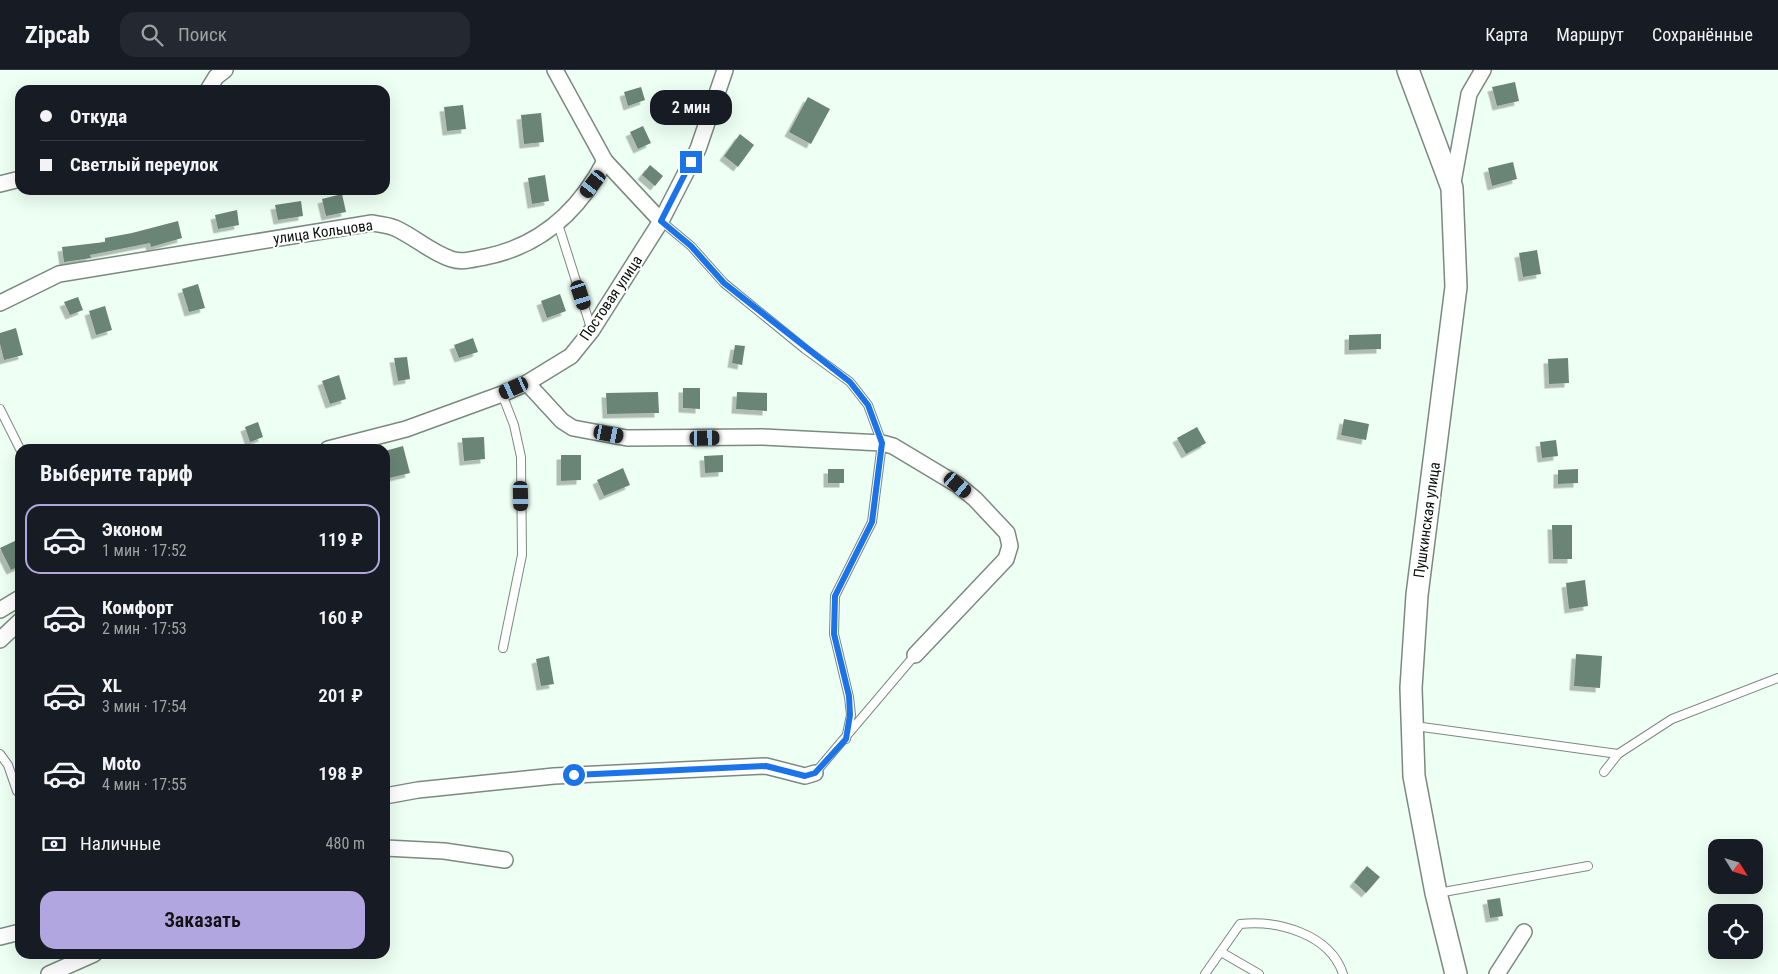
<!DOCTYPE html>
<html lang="ru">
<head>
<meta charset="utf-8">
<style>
	body { margin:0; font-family:"Roboto Condensed",sans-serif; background:#242831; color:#f1f3f6; height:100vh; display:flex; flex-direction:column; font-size:19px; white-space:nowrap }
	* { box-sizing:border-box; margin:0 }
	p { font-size:16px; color:#9ea1a6 }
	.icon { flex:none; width:28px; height:28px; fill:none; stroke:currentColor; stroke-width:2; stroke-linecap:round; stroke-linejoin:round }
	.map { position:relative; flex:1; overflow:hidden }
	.side { position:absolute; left:15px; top:374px; width:375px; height:515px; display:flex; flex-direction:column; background:#171b24; border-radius:15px; box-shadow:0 5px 20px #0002 }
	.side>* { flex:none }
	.hud { position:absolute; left:15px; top:15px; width:375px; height:110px; border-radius:15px; box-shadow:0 5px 20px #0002; display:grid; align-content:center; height:110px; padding:0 25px; background:#171b24 }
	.needle { width:32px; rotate:127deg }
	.tools { position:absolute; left:1708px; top:769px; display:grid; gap:10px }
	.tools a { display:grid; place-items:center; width:55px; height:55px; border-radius:10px; background:#171b24; box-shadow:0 5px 20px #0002; font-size:25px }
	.end { position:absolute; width:22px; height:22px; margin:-11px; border:6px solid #1a73e8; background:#fff; box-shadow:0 0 0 2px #fff }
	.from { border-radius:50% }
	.bubble { position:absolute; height:35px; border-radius:15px; background:#171b24; box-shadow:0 5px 20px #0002; font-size:16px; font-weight:600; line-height:35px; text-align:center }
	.car { position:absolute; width:15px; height:30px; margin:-15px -8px; border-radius:6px; box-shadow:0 0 4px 1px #0007; background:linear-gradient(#222 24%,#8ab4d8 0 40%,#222 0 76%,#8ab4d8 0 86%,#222 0) }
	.hud b { display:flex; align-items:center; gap:18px; height:48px; font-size:19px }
	.hud b+b { border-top:1px solid #363941 }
	.hud i { width:12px; height:12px; background:#f1f3f6 }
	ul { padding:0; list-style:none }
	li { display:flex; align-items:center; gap:15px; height:70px; margin:0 10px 8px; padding:0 15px; border:2px solid transparent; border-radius:15px }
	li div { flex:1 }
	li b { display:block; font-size:19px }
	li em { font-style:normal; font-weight:600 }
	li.selected { border-color:#b1a6df }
	li>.icon { width:45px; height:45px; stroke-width:1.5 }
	h2 { padding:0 25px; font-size:22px; line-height:60px }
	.pay { display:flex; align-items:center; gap:12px; height:55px; padding:0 25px; font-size:19px }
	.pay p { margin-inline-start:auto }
	.primary-button { display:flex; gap:10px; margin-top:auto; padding:10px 25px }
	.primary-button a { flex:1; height:58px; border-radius:15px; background:#b1a6df; color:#111; font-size:20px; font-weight:600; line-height:58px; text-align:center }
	header { display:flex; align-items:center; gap:30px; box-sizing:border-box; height:70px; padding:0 25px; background:#171b24; border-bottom:1px solid #363941 }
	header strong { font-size:24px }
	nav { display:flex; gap:28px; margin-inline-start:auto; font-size:18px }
	.search { width:350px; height:45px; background:#242831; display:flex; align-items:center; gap:12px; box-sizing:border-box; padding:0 18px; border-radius:15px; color:#9ea1a6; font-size:19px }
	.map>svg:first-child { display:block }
	.building { fill:#6a8575; filter:url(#shadow) }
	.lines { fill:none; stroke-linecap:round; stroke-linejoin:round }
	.lane-casing { stroke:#7b8a81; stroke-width:10 }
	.street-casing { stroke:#7b8a81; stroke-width:18 }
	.secondary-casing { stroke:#7b8a81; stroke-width:24 }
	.lane { stroke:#fff; stroke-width:8 }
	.street { stroke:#fff; stroke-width:15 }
	.secondary { stroke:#fff; stroke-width:21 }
	.route { stroke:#1a73e8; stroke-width:6 }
	.labels { text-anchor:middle; stroke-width:4; stroke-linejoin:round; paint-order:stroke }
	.street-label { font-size:15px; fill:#0b110d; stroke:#fff }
</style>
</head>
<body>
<header>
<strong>Zipcab</strong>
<div class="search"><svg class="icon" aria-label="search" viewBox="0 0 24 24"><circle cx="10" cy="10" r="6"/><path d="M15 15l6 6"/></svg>Поиск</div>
<nav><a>Карта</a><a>Маршрут</a><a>Сохранённые</a></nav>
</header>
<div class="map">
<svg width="1778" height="904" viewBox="0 0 1778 904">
	<defs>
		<filter id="shadow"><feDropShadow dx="-4.5" dy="4.5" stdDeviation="0" flood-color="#0004"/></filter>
	</defs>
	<rect width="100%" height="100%" fill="#eefff4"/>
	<g class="building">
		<path d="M1515,12l4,19 -22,5 -5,-19z"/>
		<path d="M641,17l4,13 -17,6 -4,-14z"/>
		<path d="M808,27l22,12 -19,35 -22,-12z"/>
		<path d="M463,35l3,24 -19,2 -3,-24z"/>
		<path d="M541,43l3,29 -20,2 -3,-29z"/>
		<path d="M643,56l8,17 -13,6 -8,-17z"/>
		<path d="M740,64l14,11 -16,22 -14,-11z"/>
		<path d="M1513,92l4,17 -25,7 -4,-18z"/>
		<path d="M650,95l13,11 -8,10 -13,-11z"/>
		<path d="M545,105l4,26 -17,3 -4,-26z"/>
		<path d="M342,124l4,18 -20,4 -4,-17z"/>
		<path d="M301,131l2,15 -25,4 -3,-15z"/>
		<path d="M237,140l2,15 -21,4 -3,-14z"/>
		<path d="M178,151l4,17 -31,9 -1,-4 -60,12 1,3 -27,4 -2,-15 43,-5v-4l27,-5z"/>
		<path d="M1537,180l4,24 -18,3 -4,-24z"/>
		<path d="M198,214l7,24 -16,4 -7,-23z"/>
		<path d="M560,224l6,17 -19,7 -6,-17z"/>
		<path d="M78,227l5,13 -13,5 -6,-13z"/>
		<path d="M105,236l7,24 -16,5 -7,-24z"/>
		<path d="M16,258l7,27 -19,5 -4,-16v-11z"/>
		<path d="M1381,264v15l-32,1v-15z"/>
		<path d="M473,268l5,14 -19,6 -5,-13z"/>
		<path d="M735,275l10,1 -3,19 -10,-2z"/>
		<path d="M407,287l3,22 -12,2 -4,-23z"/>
		<path d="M1568,288l1,25 -20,1 -1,-25z"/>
		<path d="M339,305l7,24 -16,5 -8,-23z"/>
		<path d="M683,318h17v21l-17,-1z"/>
		<path d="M658,322l1,21 -52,1 -1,-21z"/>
		<path d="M737,322l30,1v18l-31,-2z"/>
		<path d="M1344,349l25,5 -3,16 -25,-5z"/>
		<path d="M258,352l5,15 -13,5 -5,-15z"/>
		<path d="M1197,357l9,16 -20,11 -9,-16z"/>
		<path d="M484,367l1,22 -21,2 -2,-23z"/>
		<path d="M1556,370l2,16 -16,2 -2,-16z"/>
		<path d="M403,376l7,27 -25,6v-28z"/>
		<path d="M561,385h20v25l-20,1z"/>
		<path d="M723,385v17l-18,1 -1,-17z"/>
		<path d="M623,398l7,17 -26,11 -7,-16z"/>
		<rect x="828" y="399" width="16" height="14"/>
		<path d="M1578,399v14l-20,1v-14z"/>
		<path d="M1552,455h20v34h-19z"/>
		<path d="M17,470l3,5v21l-9,4 -11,-22z"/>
		<path d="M1585,510l3,26 -19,3 -3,-26z"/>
		<path d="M1576,584l26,2 -2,32 -26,-2z"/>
		<path d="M549,586l5,28 -13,2 -5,-27z"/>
		<path d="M1367,796l13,11 -14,16 -12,-11z"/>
		<path d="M1500,828l3,18 -13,2 -3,-18z"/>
	</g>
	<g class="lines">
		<defs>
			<g id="lane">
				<path d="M661,151l30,25 33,37 81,66 45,33 18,23 14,38 -10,79 -37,74 -1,38 15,63 2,18 -5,24"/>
				<path d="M558,154l33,104"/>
				<path d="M502,324l12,31 7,32 1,98 -19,93"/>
				<path d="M0,339l20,40"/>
				<path d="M1415,656l203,28"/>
				<path d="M0,684l8,11 9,26 3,2"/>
				<path d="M1604,702l14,-18 54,-35 106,-41"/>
				<path d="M815,703l100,-118"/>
				<path d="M1438,823l150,-27"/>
				<path d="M1221,882l38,22"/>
				<path d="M1205,904l35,-50c38,-4 90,10 103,50"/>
			</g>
			<g id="street">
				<path d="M555,0l50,91 56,60"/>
				<path d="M208,20l8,-13 9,-7"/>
				<path d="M0,114l20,-5"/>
				<path d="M1452,118l17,-94 14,-24"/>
				<path d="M0,233l59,-29 313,-51c7,1 16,2 23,5 20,9 35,24 56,31 12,4 22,0 34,-2 56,-11 94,-46 120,-96"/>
				<path d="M527,313l35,38 11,7 54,10 136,-1 119,6 11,3 65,39 17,14 32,34 3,13 -4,13 -91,96"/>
				<path d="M328,379l78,-20 96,-35 25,-11 44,-27 21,-26 69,-109 37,-72 27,-79"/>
				<path d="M0,540l20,-12"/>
				<path d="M0,570l20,-19"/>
				<path d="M385,726l33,-6 136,-14 212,-10 39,10 10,-3"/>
				<path d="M385,778l59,3 61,9"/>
				<path d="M0,867l20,-5"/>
				<path d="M49,904l45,-20"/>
				<path d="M1497,904l27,-42"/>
			</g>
			<path id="secondary" d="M1408,0l44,118 4,99 -39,308 -6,93 3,88 22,117 20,81"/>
		</defs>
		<use href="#lane" class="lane-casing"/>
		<use href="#street" class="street-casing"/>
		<use href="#secondary" class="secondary-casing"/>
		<use href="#lane" class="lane"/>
		<use href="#street" class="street"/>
		<use href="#secondary" class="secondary"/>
	</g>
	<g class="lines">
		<path class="route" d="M574,705l192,-9 39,10 10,-3 31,-34 4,-24 -1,-19 -15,-62 1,-38 37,-74 10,-79 -14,-38 -18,-23 -126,-99 -33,-37 -30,-25 30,-59"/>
	</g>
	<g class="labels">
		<g class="street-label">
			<text transform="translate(323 162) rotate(-8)" y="5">улица Кольцова</text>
			<text transform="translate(611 228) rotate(-56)" y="5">Постовая улица</text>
			<text transform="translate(1427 450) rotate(-82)" y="5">Пушкинская улица</text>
		</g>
	</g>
</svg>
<div class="tools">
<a><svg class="needle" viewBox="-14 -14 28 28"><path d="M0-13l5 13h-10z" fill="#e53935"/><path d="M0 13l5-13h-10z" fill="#9ea1a6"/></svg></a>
<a><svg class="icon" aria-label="locate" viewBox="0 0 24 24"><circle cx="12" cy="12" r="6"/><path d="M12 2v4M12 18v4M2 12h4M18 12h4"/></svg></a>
</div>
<i class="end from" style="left:574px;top:705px"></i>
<i class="end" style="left:691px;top:92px"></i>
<div class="bubble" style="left:650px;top:20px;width:82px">2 мин</div>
<i class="car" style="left:593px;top:114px;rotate:218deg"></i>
<i class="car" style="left:581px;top:225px;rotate:162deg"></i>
<i class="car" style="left:514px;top:318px;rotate:246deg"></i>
<i class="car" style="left:609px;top:364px;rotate:101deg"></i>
<i class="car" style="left:705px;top:368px;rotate:89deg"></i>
<i class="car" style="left:958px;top:415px;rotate:130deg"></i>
<i class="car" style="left:521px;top:426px;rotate:179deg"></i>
<div class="hud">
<b><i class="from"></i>Откуда</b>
<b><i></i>Светлый переулок</b>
</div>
<section class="side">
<h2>Выберите тариф</h2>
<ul>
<li class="selected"><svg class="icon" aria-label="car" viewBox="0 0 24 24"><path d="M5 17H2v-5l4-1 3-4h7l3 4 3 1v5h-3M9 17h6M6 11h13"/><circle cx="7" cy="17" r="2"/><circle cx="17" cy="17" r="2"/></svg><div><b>Эконом</b><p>1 мин · 17:52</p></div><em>119 ₽</em></li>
<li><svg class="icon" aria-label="car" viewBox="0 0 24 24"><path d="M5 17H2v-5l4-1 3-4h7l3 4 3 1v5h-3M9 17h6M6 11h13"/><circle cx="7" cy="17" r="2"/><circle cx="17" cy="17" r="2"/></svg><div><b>Комфорт</b><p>2 мин · 17:53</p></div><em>160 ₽</em></li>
<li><svg class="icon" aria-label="car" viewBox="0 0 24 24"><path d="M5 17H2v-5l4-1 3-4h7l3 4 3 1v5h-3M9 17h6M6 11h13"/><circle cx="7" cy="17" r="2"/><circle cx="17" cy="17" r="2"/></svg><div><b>XL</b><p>3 мин · 17:54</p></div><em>201 ₽</em></li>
<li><svg class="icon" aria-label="car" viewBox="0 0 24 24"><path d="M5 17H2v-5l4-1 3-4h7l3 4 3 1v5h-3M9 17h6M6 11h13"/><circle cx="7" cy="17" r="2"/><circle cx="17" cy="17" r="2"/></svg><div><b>Moto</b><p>4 мин · 17:55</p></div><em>198 ₽</em></li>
</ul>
<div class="pay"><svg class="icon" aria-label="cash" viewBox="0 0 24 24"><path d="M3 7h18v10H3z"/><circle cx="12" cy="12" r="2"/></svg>Наличные<p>480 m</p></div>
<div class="primary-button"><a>Заказать</a></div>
</section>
</div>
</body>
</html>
